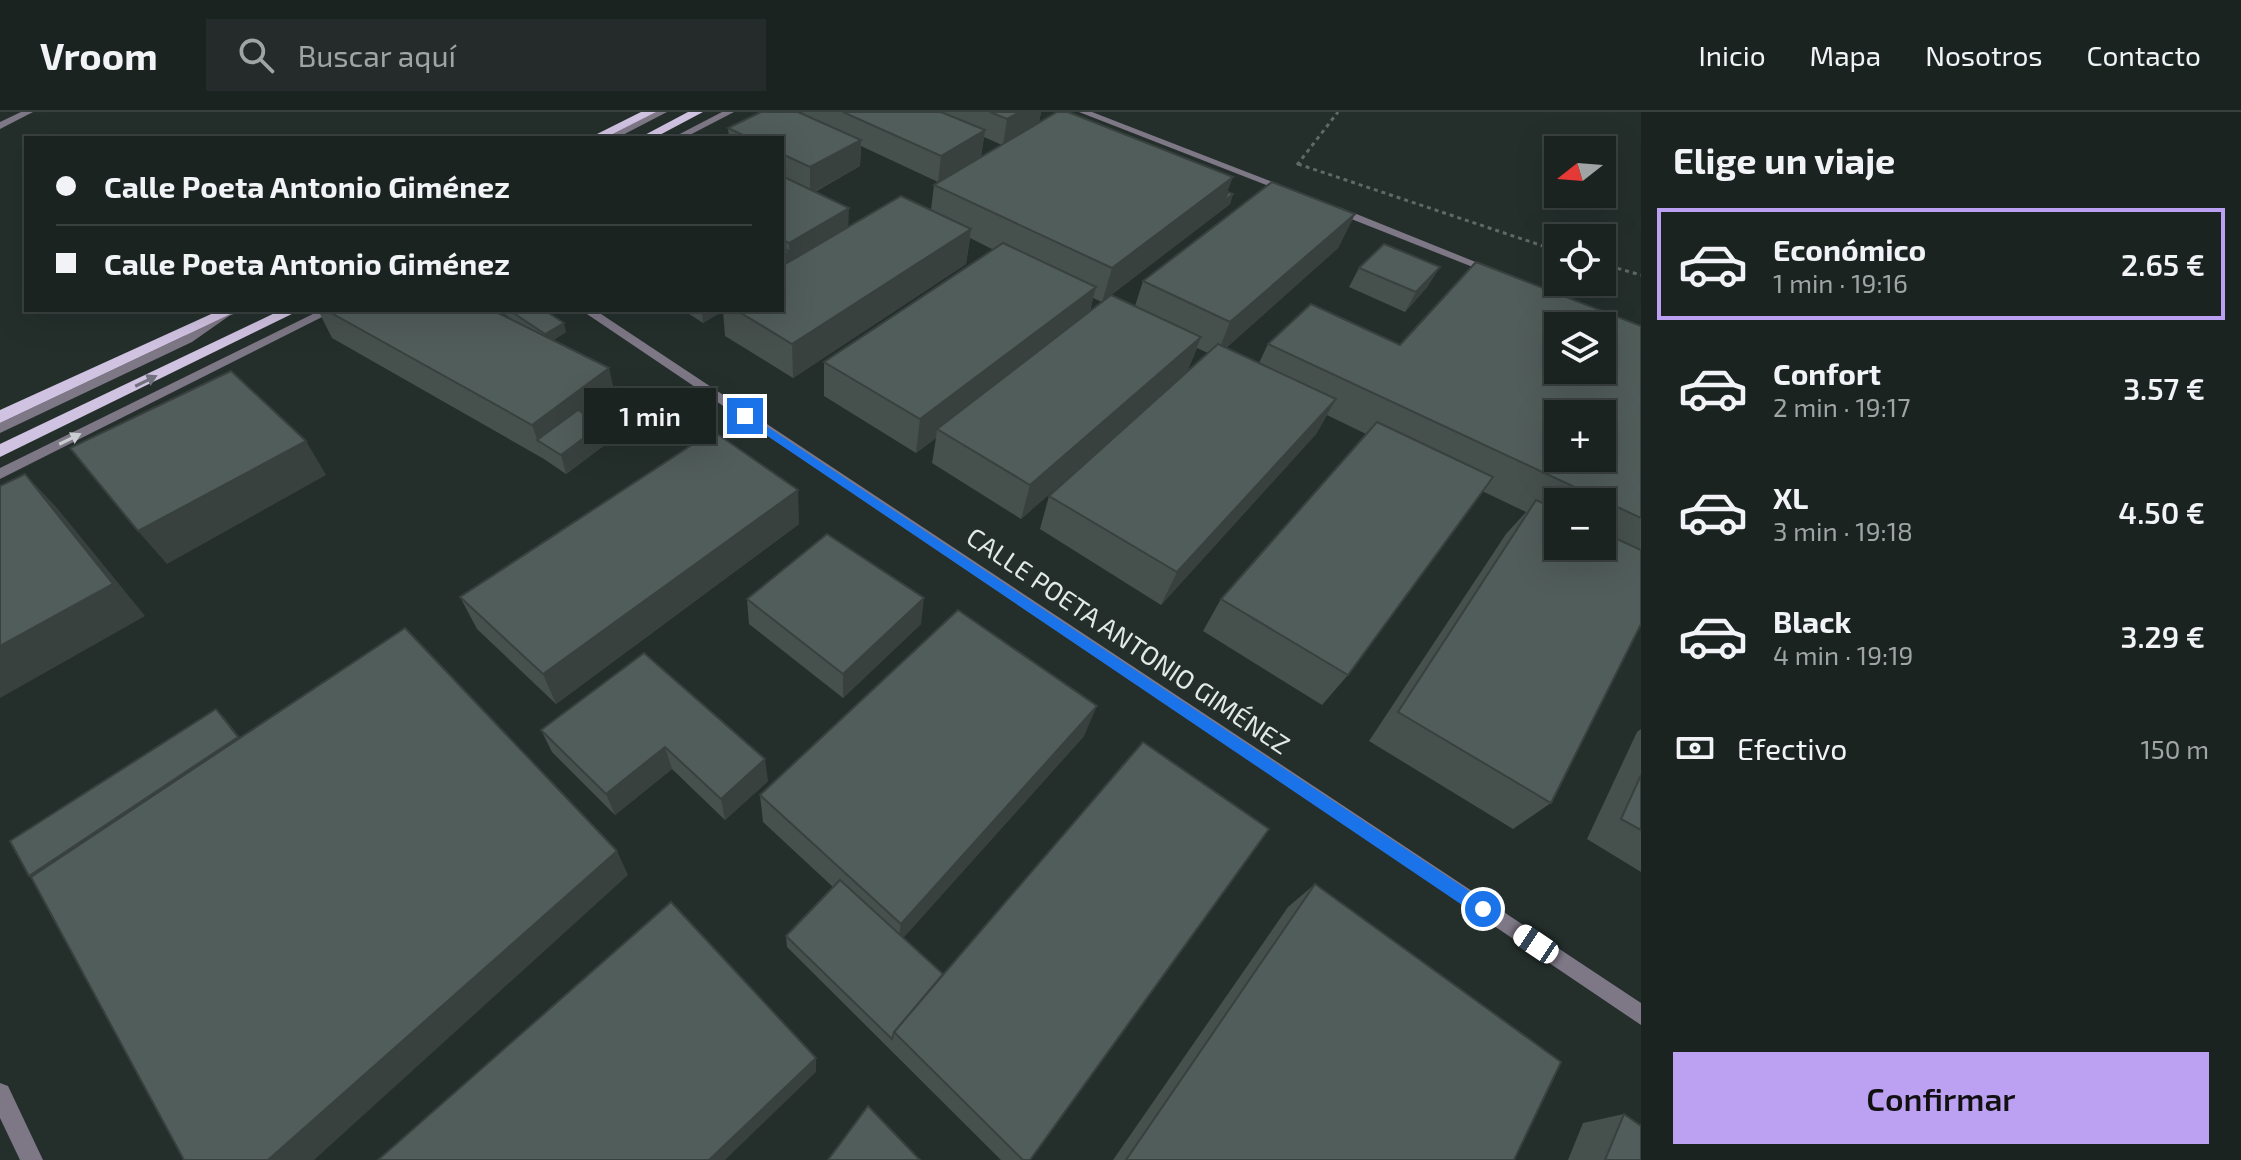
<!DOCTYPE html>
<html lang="es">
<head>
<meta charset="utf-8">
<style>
	body { margin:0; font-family:"Exo 2",sans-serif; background:#242b2a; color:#f1f3f6; height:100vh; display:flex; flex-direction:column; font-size:30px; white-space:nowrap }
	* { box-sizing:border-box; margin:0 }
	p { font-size:26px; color:#a0a4a5 }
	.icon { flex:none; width:44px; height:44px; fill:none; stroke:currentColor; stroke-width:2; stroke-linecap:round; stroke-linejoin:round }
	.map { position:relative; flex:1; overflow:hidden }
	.drawer { display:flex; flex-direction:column; background:#1b2321; width:600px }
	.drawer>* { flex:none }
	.top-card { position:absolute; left:24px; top:24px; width:760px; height:176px; border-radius:0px; box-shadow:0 8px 32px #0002,0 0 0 2px #39403f; display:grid; align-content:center; height:176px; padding:0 32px; background:#1b2321 }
	.needle { width:52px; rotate:253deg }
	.buttons { position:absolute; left:1544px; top:24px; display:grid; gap:16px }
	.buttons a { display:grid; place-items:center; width:72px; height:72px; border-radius:0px; background:#1b2321; box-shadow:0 8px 32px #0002,0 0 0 2px #39403f; font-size:40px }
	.end { position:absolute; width:36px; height:36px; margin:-18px; border:10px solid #1a73e8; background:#fff; box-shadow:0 0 0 4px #fff }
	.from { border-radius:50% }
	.bubble { position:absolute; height:56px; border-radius:0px; background:#1b2321; box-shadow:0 8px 32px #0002,0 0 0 2px #39403f; font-size:26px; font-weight:600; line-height:56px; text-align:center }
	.car { position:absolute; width:24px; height:48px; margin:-24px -12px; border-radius:10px; box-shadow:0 0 6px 2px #0007; background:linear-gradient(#fff 24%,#345 0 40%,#fff 0 76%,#345 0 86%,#fff 0) }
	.top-card b { display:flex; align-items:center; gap:28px; height:76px; font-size:30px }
	.top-card b+b { border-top:2px solid #39403f }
	.top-card i { width:20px; height:20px; background:#f1f3f6 }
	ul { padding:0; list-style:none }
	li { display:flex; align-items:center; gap:24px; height:112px; margin:0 16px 12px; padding:0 16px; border:4px solid transparent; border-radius:0px }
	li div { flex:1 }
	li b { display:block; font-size:30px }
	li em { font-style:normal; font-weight:600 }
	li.active { border-color:#bca0f2 }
	li>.icon { width:72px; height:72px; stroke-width:1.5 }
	h2 { padding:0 32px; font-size:36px; line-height:96px }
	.pay { display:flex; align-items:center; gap:20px; height:88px; padding:0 32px; font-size:30px }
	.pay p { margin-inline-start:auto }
	.primary-button { display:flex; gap:16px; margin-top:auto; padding:16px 32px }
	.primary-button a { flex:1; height:92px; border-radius:0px; background:#bca0f2; color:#111; font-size:32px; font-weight:600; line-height:92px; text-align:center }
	header { display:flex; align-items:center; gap:48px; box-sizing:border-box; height:112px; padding:0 40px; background:#1b2321; border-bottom:2px solid #39403f }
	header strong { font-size:38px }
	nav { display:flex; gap:44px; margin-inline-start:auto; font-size:28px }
	.search { width:560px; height:72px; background:#242b2a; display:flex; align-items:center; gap:20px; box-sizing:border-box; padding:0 28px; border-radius:0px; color:#a0a4a5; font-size:30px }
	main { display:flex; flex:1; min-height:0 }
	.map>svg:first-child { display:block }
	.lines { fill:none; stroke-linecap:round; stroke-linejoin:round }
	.path { stroke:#5f6966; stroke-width:3; stroke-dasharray:4 4; stroke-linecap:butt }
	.service { fill:#7e7786; fill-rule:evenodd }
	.minor { fill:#7e7786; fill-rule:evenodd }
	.primary { fill:#d0c2e1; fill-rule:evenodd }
	.wall { fill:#46504d; fill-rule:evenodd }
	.shaded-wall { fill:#39413f }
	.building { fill:#515d5a; stroke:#39413f; stroke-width:2; fill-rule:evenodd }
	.oneway { fill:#71717d }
	.oneway2 { fill:#c9cdd0 }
	.route { fill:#1a73e8 }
	.labels { text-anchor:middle; stroke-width:8; stroke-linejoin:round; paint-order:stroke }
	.street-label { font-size:26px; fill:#e2eae8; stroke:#242f2c }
</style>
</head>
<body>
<header>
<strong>Vroom</strong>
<div class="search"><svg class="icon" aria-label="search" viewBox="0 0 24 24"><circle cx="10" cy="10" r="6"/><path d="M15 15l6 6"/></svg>Buscar aquí</div>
<nav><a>Inicio</a><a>Mapa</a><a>Nosotros</a><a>Contacto</a></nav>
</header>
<main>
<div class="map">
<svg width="1641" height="1048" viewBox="0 0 1641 1048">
	<rect width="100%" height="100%" fill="#242f2c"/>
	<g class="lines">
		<g class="path">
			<path d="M1298,52l260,87"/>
			<path d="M1297,53l41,-53"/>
			<path d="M1602,152l39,11"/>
		</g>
		<g class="service">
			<path d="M655,0h12l-50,26h-12z"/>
			<path d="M722,0h12l-50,26h-12z"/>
			<path d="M221,198h22l-14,6 -37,26 -192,91v-10l184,-87z"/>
			<path d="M321,198h15l-336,169v-11z"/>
		</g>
		<g class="minor">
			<path d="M21,0h12l-33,17v-7z"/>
			<path d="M1079,0h13l201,78 -9,2z"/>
			<path d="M1331,95h8l159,64 -10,2 -157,-62z"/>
			<path d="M581,198h14l1046,693v22z"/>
			<path d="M0,971l8,3 35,74h-23l-20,-42z"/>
		</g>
		<g class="primary">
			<path d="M641,0h15l-51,26h-16z"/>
			<path d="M688,0h15l-49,26h-15z"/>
			<path d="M220,198h19l-239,113v-13z"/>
			<path d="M281,198h19l-300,147v-13z"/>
		</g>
	</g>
	<g class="wall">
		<path d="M802,0h239l-2,11 194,71 -3,10 -119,91 24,11 8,-25 212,-67 -17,34 -112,100 33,15 9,-19 132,1 241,-19v298l-90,179 -38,26 -144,-88 137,-207 20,-22 -44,-21 -134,184 -26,30 -119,-74 18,-32 145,-165 -39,-19 -11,19 -155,171 -121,-76 9,-33 133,-119 -161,142 -89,-56 4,-25 -20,15 -92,-57v-34l170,-112 -24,-12 -4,26 -173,114 -68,-42 -2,-25 -20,12 -20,-13h99v-172h-53l-1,-10 74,-14zM984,25l18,8 -68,40 -3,25 -83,17 -33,-35 45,-26 1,-20 77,36 43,-25zM1093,186l9,4 -12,10zM1197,236l11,5 -21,19zM1558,390h44v44h-44z"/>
		<path d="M1359,156l69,18 -23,26 -56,-25z"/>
		<path d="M318,198h174l23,11 -17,-11h46l22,22 -13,8 64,63 -23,18 12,23 -40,30 -22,-15 -212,-121z"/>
		<path d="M799,412l-243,180 -79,-75 -17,-32z"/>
		<path d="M747,487l174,25 -78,74 -94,-74z"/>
		<path d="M644,541l124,128 -43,39 -53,-51 -57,46 -63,-63 -11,-22z"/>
		<path d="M1641,617v143l-54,-33 50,-107z"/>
		<path d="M1084,624l-181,202 127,222h-29l-214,-213 -1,-11 47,-49 -70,-65 -3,-27z"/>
		<path d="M1315,772l199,276h-401l175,-253z"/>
		<path d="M1624,1002l17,46h-73l15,-37z"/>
	</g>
	<g class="shaded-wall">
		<path d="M1020,0h21l-3,13 -35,20 4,-26z"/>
		<path d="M985,18l-4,27 -43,25 3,-26z"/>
		<path d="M861,28l-1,26 -50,28v-27z"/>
		<path d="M1233,65l-9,24 9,-7 -3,10 -128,98 10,-34z"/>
		<path d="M849,96l-1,27 -58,36 -1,-28z"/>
		<path d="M1355,102l-17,34 -122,109 14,-35z"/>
		<path d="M971,117l-5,35 -173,114 -1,-34z"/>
		<path d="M790,140v19l-8,4v-19z"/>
		<path d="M1440,155l-12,19 -23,26 11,-20z"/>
		<path d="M1096,175l-9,34 -150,108 -1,9 -20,15 4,-34z"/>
		<path d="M702,198h21v1l-20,12z"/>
		<path d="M564,211l2,9 -18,12 -3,-10z"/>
		<path d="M1201,225l-14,35 -166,147 9,-34z"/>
		<path d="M609,256l8,35 -63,48 -17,-11 7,19 -12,-34z"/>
		<path d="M1336,287l-20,35 -155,171 16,-33z"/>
		<path d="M601,313l5,19 -40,30 -5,-19z"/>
		<path d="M306,329l20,34 -159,89 -29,-33z"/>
		<path d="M25,362l32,34 88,108 -145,82v-52z"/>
		<path d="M798,378l1,34 -243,180 -13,-30z"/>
		<path d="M924,486l-3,26 -78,74v-24z"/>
		<path d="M1097,594l-13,30 -187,209 4,-21z"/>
		<path d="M216,597l8,8 22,28 -204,137 -13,-6z"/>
		<path d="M665,635l7,22 -57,46 -9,-21z"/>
		<path d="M765,647l3,22 -43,39 -4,-21z"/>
		<path d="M617,739l11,24 -314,285h-46z"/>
		<path d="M816,946v14l-91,88h-16z"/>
	</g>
	<g class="building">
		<path d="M761,0h37l63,28 -51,27 -28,-13v-16h-33l-21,-10z"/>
		<path d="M843,0h98l44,18 -44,26z"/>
		<path d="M990,0h30l-13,7z"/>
		<path d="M1057,0h11l165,65 -121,91 -178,-83z"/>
		<path d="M782,64l67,32 -60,35 -7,-4z"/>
		<path d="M1272,70l83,32 -125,108 -87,-41z"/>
		<path d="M1228,80l5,2 -9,7z"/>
		<path d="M901,84l70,33 -179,115 -56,-34h46v-44z"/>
		<path d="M1003,131l93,44 -176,132 -96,-57z"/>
		<path d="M1384,132l56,23 -24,25 -57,-24z"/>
		<path d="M782,136l8,4 -8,4z"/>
		<path d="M1476,150l165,64v192l-373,-174 43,-40 89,41zM1558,214h44v44h-44zM1558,302h44v44h-44z"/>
		<path d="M1111,183l90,42 -171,148 -93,-56z"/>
		<path d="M326,198h166l117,58 -77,57z"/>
		<path d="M509,198h35l20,13 -19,11z"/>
		<path d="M1218,232l118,55 -159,173 -128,-76z"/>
		<path d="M231,259l75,70 -168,90 -68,-83z"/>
		<path d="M578,298l23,15 -40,30 -24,-15z"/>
		<path d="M1377,310l116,55 -145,198 -127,-76z"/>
		<path d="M713,319l85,59 -255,184 -83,-77z"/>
		<path d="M25,362l88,110 -113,62v-160z"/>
		<path d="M1536,388l22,10v36h44v-14l39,18v74l-90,179 -153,-91z"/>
		<path d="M827,422l97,64 -81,76 -96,-75z"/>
		<path d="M958,498l139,96 -196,218 -141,-129z"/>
		<path d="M405,516l212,223 -349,309h-84l-153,-283z"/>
		<path d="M644,541l121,106 -44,40 -56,-52 -59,47 -65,-64z"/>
		<path d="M216,597l22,28 -209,139 -19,-35z"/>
		<path d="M1143,630l126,87 -239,331h-7l-129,-128z"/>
		<path d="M1641,663v55l-20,-11z"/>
		<path d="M840,768l103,94 -49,58 -2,7 -106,-103z"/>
		<path d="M1315,772l246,178 -47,98h-388z"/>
		<path d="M671,790l145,156 -107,102h-331z"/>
		<path d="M868,994l52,54h-92z"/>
		<path d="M1624,1002l17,12v34h-36z"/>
	</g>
	<defs><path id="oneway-solid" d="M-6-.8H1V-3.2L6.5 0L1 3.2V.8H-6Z" transform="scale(2)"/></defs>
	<use class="oneway" href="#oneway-solid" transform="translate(146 269) rotate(-26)"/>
	<use class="oneway2" href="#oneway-solid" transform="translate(70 327) rotate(-26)"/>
	<path class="route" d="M745,300l744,492v11h-12l-736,-497z"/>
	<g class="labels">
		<g class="street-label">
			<text transform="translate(1128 529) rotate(34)" y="9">CALLE POETA ANTONIO GIMÉNEZ</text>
		</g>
	</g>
</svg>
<div class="buttons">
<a><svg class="needle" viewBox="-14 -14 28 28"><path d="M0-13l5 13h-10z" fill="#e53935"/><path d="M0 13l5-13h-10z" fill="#a0a4a5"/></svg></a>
<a><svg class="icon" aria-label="locate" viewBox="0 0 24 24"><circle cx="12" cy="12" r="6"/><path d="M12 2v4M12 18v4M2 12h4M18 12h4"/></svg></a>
<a><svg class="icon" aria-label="layers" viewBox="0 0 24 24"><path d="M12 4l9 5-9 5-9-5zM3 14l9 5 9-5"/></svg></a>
<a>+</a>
<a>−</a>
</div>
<i class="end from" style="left:1483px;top:797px"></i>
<i class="end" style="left:745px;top:304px"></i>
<div class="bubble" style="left:584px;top:276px;width:132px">1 min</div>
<i class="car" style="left:1536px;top:832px;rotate:304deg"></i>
<div class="top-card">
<b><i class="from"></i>Calle Poeta Antonio Giménez</b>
<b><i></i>Calle Poeta Antonio Giménez</b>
</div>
</div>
<section class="drawer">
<h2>Elige un viaje</h2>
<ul>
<li class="active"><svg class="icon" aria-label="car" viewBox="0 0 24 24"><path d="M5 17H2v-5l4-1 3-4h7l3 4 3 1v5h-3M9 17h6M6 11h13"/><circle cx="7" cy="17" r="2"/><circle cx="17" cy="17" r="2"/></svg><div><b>Económico</b><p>1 min · 19:16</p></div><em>2.65 €</em></li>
<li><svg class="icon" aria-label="car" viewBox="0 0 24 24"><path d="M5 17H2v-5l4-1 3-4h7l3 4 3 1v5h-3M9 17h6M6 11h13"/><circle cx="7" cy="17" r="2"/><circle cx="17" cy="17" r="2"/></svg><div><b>Confort</b><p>2 min · 19:17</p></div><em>3.57 €</em></li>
<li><svg class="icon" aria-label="car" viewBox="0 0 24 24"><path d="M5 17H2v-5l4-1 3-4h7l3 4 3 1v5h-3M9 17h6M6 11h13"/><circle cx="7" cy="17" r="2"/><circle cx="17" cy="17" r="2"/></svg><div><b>XL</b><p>3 min · 19:18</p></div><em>4.50 €</em></li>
<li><svg class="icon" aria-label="car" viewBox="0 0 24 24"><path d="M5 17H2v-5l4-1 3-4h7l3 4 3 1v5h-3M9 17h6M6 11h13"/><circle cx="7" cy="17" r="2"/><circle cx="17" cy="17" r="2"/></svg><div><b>Black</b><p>4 min · 19:19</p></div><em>3.29 €</em></li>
</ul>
<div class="pay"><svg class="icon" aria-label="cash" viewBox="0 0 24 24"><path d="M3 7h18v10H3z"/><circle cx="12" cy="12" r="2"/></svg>Efectivo<p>150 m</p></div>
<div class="primary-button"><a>Confirmar</a></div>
</section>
</main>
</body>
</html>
